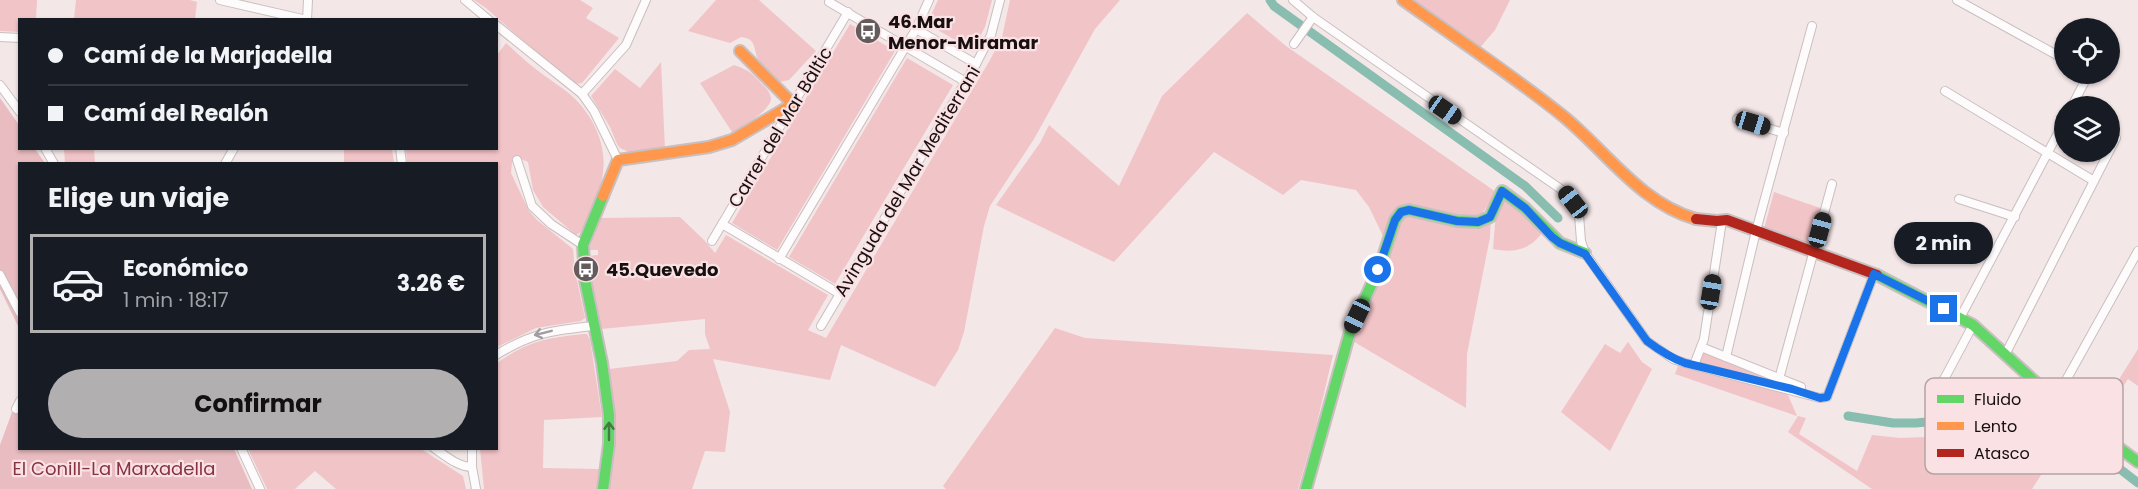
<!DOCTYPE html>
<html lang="es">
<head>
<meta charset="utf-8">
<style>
	body { margin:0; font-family:Poppins,sans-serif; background:#20242c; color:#f1f3f6; height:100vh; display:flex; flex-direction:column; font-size:22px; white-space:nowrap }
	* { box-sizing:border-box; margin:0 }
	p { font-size:20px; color:#9ea1a6 }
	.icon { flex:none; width:33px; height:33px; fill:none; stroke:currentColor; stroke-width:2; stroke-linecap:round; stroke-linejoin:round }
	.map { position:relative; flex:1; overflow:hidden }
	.side { position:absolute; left:18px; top:162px; width:480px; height:288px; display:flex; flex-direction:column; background:#171b24; border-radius:0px; box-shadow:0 2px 4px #0004 }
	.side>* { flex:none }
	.top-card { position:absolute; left:18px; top:18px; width:480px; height:132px; border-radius:0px; box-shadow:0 2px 4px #0004; display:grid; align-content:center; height:132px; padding:0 30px; background:#171b24 }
	.buttons { position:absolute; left:2054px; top:18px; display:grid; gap:12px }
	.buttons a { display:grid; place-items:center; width:66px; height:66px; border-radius:50%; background:#171b24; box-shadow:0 2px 4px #0004; font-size:30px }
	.end { position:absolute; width:27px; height:27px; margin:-14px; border:8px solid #1a73e8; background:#fff; box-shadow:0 0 0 3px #fff }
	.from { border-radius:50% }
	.bubble { position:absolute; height:42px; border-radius:21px; background:#171b24; box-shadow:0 2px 4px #0004; font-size:20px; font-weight:700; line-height:42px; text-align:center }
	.car { position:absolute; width:18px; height:36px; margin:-18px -9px; border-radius:8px; box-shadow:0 0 4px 2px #0007; background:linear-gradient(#222 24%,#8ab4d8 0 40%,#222 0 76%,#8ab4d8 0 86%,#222 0) }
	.top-card b { display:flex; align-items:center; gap:21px; height:57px; font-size:22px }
	.top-card b+b { border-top:2px solid #363941 }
	.top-card i { width:15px; height:15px; background:#f1f3f6 }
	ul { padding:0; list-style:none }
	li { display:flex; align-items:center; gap:18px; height:99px; margin:0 12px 9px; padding:0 18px; border:3px solid transparent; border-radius:0px }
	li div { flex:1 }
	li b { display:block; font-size:22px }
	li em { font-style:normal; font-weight:700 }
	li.on { border-color:#b2afb1 }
	li>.icon { width:54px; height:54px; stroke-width:1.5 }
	h2 { padding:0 30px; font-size:27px; line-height:72px }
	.button { display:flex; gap:12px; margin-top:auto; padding:12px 30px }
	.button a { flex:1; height:69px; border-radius:36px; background:#b2afb1; color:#111; font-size:24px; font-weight:700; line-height:69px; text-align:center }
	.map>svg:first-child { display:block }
</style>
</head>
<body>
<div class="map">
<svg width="2138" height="489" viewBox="0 0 2138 489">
	<rect width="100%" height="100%" fill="#f4e7e8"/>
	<g fill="#f1c4c8">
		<path d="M0,0H37L36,19L20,20L19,32L0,31Z"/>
		<path d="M76,0H190L197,2L195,19H74Z"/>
		<path d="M474,0H580L593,8L586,18L619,38L582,83L576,84L549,64L486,8Z"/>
		<path d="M716,0H759L816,51L789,80L779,82C772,77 761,67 758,59C753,48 757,39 741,37L730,43L688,31Z"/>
		<path d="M938,0H992L985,27L973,50L927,24Z"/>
		<path d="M1010,0H1120L1095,29L1034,139L990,206L984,226L964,332L958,350L935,387L841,345L830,380L713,359L730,412L725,452L705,451L692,489H609L614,453L615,413L609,369L677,361L689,350L710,349L705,334V319L601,329L592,293L587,256L598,255V250H589L601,218L680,217L704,240L715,253L726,235L828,295L808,330L826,338L990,60L1002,37Z"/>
		<path d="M1410,0H1510L1495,30L1478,50Z"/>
		<path d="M1247,13L1286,46L1496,192L1482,214L1474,219L1399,208L1391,215L1383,236L1369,207L1356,190L1301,180L1283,195L1214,152L1114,262L996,205L1040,143L1049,125L1119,186L1162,96Z"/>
		<path d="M850,24L895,51L777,250L732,223Z"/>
		<path d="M506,43C516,52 526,62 537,70C549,80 563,87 574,98C593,116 607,145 603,172C601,193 589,213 581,232L576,235L543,207L533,190L528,162L521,159L512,162L511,173L529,211L537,220L573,249L575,271L585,318L581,321L536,328L497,347L496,164L407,163L406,149L496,148L497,55Z"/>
		<path d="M907,58L953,85L835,284L789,257Z"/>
		<path d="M661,62L665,149L633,154L620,148L617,144L610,127L591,96L615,69L640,88Z"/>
		<path d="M734,65C748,70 751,72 761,83C765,87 771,92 771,99C770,111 742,127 732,132L700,83Z"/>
		<path d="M64,149H94L95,163H65Z"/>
		<path d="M344,149H392L394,163H344Z"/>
		<path d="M1774,192L1820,208L1811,245L1764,229Z"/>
		<path d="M1504,198L1529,217L1542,233C1528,251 1513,253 1493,249L1496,211Z"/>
		<path d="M1409,214L1450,222L1491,216L1490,237L1467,354L1466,408L1351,340L1396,225L1404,216Z"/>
		<path d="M1055,328L1085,338L1333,355L1316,427L1298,489H946L943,486Z"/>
		<path d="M583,334H587L590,340L602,417L544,420L543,468L599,469L596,489H484L480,449L496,448L497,363C528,341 547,338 583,334Z"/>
		<path d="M1628,342L1642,362L1652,369L1610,451L1561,412L1605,344L1620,353Z"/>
		<path d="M1705,348L1792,389L1699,362Z"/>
		<path d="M2138,349V386L2128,379L2099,423L2094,419Z"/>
		<path d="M1678,366L1769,386L1788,395L1797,416L1675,374Z"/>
		<path d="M1798,416L1806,418L1799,434L1857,471L1872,435L1900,438L2026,433L2042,436L2059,447L2032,489H1872L1788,432Z"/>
		<path d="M248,449H421L463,476L466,489H336L315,471L295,489H267Z"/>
	</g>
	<g fill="#e8bcc0">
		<path d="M0,98L19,125L20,148L35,149L45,163L20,164L19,328L0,289Z"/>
		<path d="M19,393L20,448L234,449L252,489H0V445Z"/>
	</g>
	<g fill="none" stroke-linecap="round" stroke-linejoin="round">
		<g stroke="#88bdb0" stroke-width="9">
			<path d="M1270,0L1274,6L1525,186L1558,218"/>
			<path d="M1848,416L1893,423H1916L2021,413L2038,414L2058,421L2138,483"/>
		</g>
		<g stroke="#c9bfbf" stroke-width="10">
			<g id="street">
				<path d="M220,0L307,20"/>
				<path d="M465,0L489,20"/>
				<path d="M830,0L829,2L966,82"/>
				<path d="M1293,0L1313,17L1409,84L1565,192L1579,215L1581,241L1585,253L1647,341L1673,359L1685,363L1820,398L1827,397"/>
				<path d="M1957,0L2064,59"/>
				<path d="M307,20L308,0"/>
				<path d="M496,25L582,94L594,111L618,160"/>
				<path d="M916,29L976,64"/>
				<path d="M0,37L20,38"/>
				<path d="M1294,44L1313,17"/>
				<path d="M0,85L20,112"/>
				<path d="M1945,91L2094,181"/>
				<path d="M582,94L626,45L646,0"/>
				<path d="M2072,106L2085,81L2086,74"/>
				<path d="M1737,119L1784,133"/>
				<path d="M45,148L54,164"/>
				<path d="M400,148L402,164"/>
				<path d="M517,160L532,206L551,224L583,245"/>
				<path d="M225,164L234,148"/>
				<path d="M1959,199L2015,217"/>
				<path d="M722,224L840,294"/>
				<path d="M712,241L848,12"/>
				<path d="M779,259L916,29L929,0"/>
				<path d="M0,275L20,313"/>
				<path d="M1960,318L2064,122"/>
				<path d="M821,326L976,64L991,35L1000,0"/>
				<path d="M1701,347L1801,387"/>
				<path d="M2006,353L2116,138"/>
				<path d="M496,355C532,333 553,330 594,326"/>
				<path d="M1726,357L1756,231L1812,26"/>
				<path d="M1694,365L1704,339L1722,221"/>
				<path d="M1779,379L1832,184"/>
				<path d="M1827,397L1874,274"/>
				<path d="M1933,400L1973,325"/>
				<path d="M2055,400L2138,251"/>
				<path d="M16,409L20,401"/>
				<path d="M241,448L260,489"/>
				<path d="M434,448C446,456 458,467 472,467"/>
				<path d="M472,448V467L476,489"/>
			</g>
		</g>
		<g stroke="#c9bfbf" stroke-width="14">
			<g id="fast">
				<path d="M603,196L583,245L585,280L602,363L609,415V444L603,489"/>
				<path d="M1877,275L1973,325L2055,400L2138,462"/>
				<path d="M1306,489L1350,332L1381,263L1395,220L1401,212L1409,210L1457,221L1478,222L1490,217L1502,191L1525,208L1560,243L1585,253"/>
			</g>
		</g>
		<g stroke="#c9bfbf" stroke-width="14">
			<g id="slow">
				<path d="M1403,0C1456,38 1512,75 1563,116C1607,152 1640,203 1696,219"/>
				<path d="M603,196L618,160L709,147L732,140L793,104L740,51"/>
			</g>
		</g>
		<g stroke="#c9bfbf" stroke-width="14">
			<path id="jam" d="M1696,219L1717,221L1727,220L1877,275"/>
		</g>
		<use href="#street" stroke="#fdfbfc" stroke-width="8"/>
		<use href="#fast" stroke="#63d668" stroke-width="10"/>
		<use href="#slow" stroke="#ff974d" stroke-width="10"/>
		<use href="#jam" stroke="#b3261e" stroke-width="10"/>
	</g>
	<defs><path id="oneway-shaft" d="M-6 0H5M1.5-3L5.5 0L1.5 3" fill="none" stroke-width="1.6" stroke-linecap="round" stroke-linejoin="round" transform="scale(1.5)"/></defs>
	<use stroke="#a19d9e" href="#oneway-shaft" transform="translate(543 333) rotate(166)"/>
	<use stroke="#417c40" href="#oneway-shaft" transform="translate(609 431) rotate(-90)"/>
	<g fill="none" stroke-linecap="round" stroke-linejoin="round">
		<path stroke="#1a73e8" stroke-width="8" d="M1378,270L1395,220L1401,212L1409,210L1457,221L1478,222L1490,217L1502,191L1525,208L1552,237L1560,243L1585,254L1647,341C1659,350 1671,358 1685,363L1792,389L1820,398L1827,397L1874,274L1944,309"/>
	</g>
	<defs>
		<g id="bus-disc" transform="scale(1.35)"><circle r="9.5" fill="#645b5c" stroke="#fae1e3"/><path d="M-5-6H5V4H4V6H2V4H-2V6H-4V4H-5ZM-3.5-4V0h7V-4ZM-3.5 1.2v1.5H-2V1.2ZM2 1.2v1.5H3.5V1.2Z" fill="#fff"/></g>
	</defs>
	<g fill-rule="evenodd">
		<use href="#bus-disc" x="868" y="31"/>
		<use href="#bus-disc" x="586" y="269"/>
	</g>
	<g text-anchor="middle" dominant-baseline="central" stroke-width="4.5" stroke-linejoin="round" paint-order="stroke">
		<g font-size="18" font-weight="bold" fill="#170f10" stroke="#fae1e3" text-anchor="start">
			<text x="888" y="21">46.Mar<tspan x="888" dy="21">Menor-Miramar</tspan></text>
			<text x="606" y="269">45.Quevedo</text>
		</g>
		<g font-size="18" fill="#170f10" stroke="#fae1e3">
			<text transform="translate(780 127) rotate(-59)">Carrer del Mar Bàltic</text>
			<text transform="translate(907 181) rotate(-59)">Avinguda del Mar Mediterrani</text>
		</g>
		<g font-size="18" fill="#873341" stroke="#fae1e3">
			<text x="114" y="468">El Conill-La Marxadella</text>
		</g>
	</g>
	<rect x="1925" y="378" width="198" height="96" rx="9" fill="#fae1e3" stroke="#b6a2a4" stroke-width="1.5"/>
	<rect x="1937" y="395" width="27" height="8" fill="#63d668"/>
	<rect x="1937" y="422" width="27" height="8" fill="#ff974d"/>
	<rect x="1937" y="449" width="27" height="8" fill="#b3261e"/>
	<g font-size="16" fill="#170f10">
		<text x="1974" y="405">Fluido</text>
		<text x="1974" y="432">Lento</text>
		<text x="1974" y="459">Atasco</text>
	</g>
</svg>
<div class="buttons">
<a><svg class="icon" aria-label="locate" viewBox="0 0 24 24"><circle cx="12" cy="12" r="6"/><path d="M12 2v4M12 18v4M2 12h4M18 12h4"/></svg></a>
<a><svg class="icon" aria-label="layers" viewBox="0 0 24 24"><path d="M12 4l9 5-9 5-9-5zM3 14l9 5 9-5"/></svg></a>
</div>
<i class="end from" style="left:1378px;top:270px"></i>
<i class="end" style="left:1944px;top:309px"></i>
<div class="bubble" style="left:1894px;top:222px;width:99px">2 min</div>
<i class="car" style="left:1445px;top:110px;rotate:125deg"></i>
<i class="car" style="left:1753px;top:123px;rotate:107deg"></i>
<i class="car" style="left:1573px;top:202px;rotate:322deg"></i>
<i class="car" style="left:1820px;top:230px;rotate:15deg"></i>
<i class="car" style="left:1711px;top:292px;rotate:9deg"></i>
<i class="car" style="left:1357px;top:316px;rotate:205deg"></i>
<div class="top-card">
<b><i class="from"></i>Camí de la Marjadella</b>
<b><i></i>Camí del Realón</b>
</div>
<section class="side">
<h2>Elige un viaje</h2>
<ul>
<li class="on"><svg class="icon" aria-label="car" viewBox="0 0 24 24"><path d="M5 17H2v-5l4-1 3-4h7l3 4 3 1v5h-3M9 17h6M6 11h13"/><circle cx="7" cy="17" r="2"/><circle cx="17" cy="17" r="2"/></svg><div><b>Económico</b><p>1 min · 18:17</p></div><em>3.26 €</em></li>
</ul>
<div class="button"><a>Confirmar</a></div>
</section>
</div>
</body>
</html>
